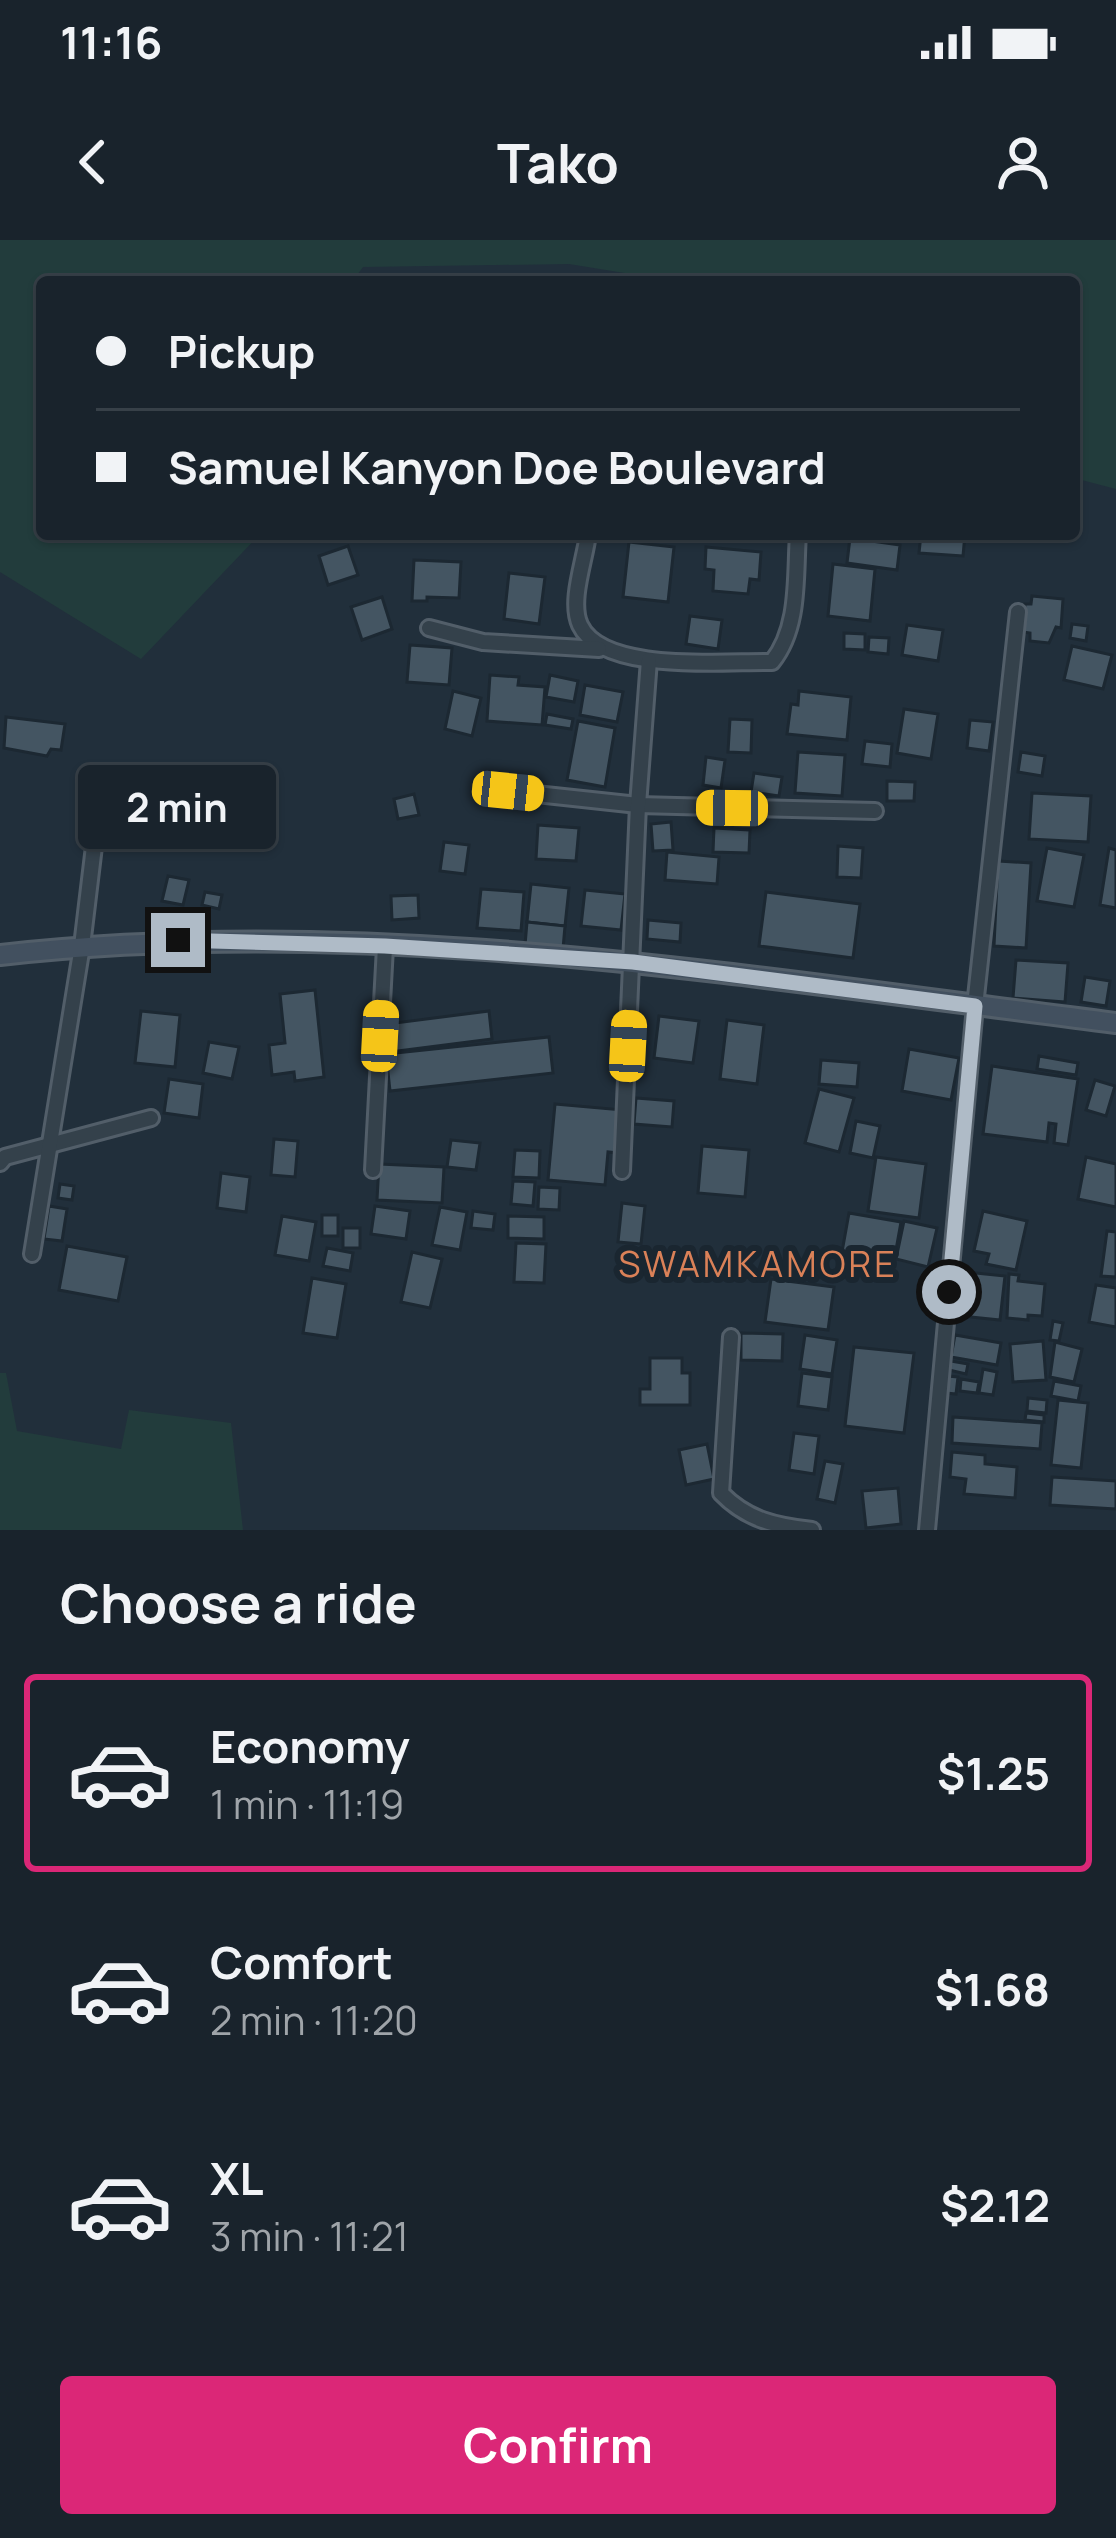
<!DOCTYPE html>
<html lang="en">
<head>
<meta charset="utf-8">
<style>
	body { margin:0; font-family:Manrope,sans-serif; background:#262f38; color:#f1f3f6; height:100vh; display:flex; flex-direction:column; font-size:45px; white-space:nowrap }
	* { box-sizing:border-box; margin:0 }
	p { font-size:39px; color:#9fa4a9 }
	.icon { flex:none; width:66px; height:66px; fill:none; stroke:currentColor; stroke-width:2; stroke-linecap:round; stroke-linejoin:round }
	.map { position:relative; height:1290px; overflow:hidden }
	.sheet { display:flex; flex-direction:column; background:#19232c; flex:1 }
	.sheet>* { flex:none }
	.banner { position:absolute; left:36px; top:36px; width:1044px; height:264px; border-radius:12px; box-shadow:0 3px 9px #0004,0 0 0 3px #374048; display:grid; align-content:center; height:264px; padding:0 60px; background:#19232c }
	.end { position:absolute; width:54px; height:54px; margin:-27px; border:15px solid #afbbc7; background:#111; box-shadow:0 0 0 6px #111 }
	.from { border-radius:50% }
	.bubble { position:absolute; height:84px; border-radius:12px; background:#19232c; box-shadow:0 3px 9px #0004,0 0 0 3px #374048; font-size:39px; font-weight:700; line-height:84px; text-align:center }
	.car { position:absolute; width:36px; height:72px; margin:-36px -18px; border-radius:15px; box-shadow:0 0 9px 3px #0007; background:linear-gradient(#f5c518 24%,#345 0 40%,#f5c518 0 76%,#345 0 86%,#f5c518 0) }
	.banner b { display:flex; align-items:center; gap:42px; height:114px; font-size:45px }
	.banner b+b { border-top:3px solid #374048 }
	.banner i { width:30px; height:30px; background:#f1f3f6 }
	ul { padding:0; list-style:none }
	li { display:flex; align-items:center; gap:36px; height:198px; margin:0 24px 18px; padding:0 36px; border:6px solid transparent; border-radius:12px }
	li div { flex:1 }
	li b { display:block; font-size:45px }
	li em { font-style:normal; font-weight:700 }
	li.current { border-color:#db2777 }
	li>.icon { width:108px; height:108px; stroke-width:1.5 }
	h2 { padding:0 60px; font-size:54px; line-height:144px }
	.action { display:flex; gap:24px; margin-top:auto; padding:24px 60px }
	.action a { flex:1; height:138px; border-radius:12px; background:#db2777; color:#fff; font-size:48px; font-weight:700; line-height:138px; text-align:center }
	.status { display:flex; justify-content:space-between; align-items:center; height:84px; padding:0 60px; background:#19232c; direction:ltr }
	.status svg { height:33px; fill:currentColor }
	header { display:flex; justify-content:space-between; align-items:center; height:156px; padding:0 60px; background:#19232c; font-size:54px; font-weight:700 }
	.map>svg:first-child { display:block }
</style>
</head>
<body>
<div class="status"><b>11:16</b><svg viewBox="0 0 49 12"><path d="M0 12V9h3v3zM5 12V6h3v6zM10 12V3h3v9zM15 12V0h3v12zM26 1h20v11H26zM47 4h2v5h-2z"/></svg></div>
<header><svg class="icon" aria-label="back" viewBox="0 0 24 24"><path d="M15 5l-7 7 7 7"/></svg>Tako<svg class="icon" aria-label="person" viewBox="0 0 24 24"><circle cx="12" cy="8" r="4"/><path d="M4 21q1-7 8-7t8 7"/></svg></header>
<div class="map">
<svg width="1116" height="1290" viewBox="0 0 1116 1290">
	<rect width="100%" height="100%" fill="#212f3b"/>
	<g fill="#223c3c">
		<path d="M0,0H1116V249L1074,238V42H680L569,24L363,27L352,42H42V294H260L141,419L0,332Z"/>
		<path d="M0,1133H6L17,1191L121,1209L129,1170L231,1183L243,1290H0Z"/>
	</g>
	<g fill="#445562" stroke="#1c2832" stroke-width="3">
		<path d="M921,294H965L963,316L919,313Z"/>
		<path d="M850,298L900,305L897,330L847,323Z"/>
		<path d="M629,302L674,307L668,362L623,357Z"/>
		<path d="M348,306L358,335L328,345L319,316Z"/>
		<path d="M706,307L761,312L759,340L750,339L748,354L713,351L714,330L705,329Z"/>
		<path d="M414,320L461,322L459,358L427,357V361H412Z"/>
		<path d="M833,324L875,329L870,381L828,376Z"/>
		<path d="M509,333L545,337L539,384L504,379Z"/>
		<path d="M1032,356L1063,359L1061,388L1056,387L1049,403L1030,401V393L1023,392L1025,364H1031Z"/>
		<path d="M382,357L392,389L362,400L351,367Z"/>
		<path d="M690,376L722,380L718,409L686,404Z"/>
		<path d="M1072,384L1088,386L1086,401L1070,398Z"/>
		<path d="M907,385L943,390L938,421L902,415Z"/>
		<path d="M844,393L865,394V410L844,409Z"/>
		<path d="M869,397L889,398L888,414L868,412Z"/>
		<path d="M410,405L452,408L449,445L407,442Z"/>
		<path d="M1072,406L1112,415L1103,449L1064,440Z"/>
		<path d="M490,435L519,437L518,445L545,447L542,485L487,481Z"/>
		<path d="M550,435L578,441L574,462L546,457Z"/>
		<path d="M585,445L623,452L617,482L580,475Z"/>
		<path d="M453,451L481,458L472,496L445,489Z"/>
		<path d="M799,451L851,457L847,500L787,494L791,464L798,465Z"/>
		<path d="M904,469L938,474L931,519L897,513Z"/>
		<path d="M547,474L573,479L571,489L545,485Z"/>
		<path d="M6,477L65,484L61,510L51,509L47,516L4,508Z"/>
		<path d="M730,479L752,480L751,513L728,512Z"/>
		<path d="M970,480L993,482L989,511L967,508Z"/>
		<path d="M578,481L615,488L605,547L567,540Z"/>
		<path d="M865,501L892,504L890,527L862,524Z"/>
		<path d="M798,512L845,515L842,556L795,553Z"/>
		<path d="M1021,512L1045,516L1042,536L1018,532Z"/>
		<path d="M706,517L725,520L721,548L703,545Z"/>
		<path d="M754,533L782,537L779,556L751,552Z"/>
		<path d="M887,541L915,542L914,561H887Z"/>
		<path d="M1032,553L1091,556L1088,602L1029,599Z"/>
		<path d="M414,554L419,575L398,579L394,559Z"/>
		<path d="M671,582L673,610L653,611L651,584Z"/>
		<path d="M538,585L579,588L576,621L536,619Z"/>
		<path d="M714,588L750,590L749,613L713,612Z"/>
		<path d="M444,602L469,605L465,634L440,631Z"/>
		<path d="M838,606L863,608L861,638L837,637Z"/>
		<path d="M1047,608L1084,615L1074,667L1037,661Z"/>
		<path d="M1109,608L1116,610V668L1100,665Z"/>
		<path d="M667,612L719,617L717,644L665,640Z"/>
		<path d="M998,621L1031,623L1026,708L994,706Z"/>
		<path d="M168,636L189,640L183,665L162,661Z"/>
		<path d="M531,644L569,648L565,686L527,682Z"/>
		<path d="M481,649L524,652L521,691L477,688Z"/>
		<path d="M585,650L625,654L621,690L581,686Z"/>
		<path d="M205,652L222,655L219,669L202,665Z"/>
		<path d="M766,652L860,664L853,718L759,706Z"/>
		<path d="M418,655L419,678L392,680L391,656Z"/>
		<path d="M648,680L681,683L680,702L647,699Z"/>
		<path d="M527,682L565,686L563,709L525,705Z"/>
		<path d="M1016,720L1068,723L1065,762L1013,758Z"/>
		<path d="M1085,737L1110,741L1106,766L1081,762Z"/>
		<path d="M315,750L324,837L295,841L294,832L272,835L269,805L285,803L280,754Z"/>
		<path d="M141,771L180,775L175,827L135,823Z"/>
		<path d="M489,771L492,799L390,812L387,784Z"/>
		<path d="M659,776L699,781L693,823L654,818Z"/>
		<path d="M727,780L764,785L757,844L720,839Z"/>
		<path d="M549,797L553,833L390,851L386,814Z"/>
		<path d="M209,802L239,807L232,839L203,833Z"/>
		<path d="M909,809L959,818L951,860L902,851Z"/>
		<path d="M1039,816L1078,823L1076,835L1037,829Z"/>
		<path d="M821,820L859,823L857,847L819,844Z"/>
		<path d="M992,826L1078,839L1068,905L1054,903L1056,884L1049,883L1047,902L983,894Z"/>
		<path d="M169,839L203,844L199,878L164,873Z"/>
		<path d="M1095,840L1115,846L1106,876L1086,870Z"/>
		<path d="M819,849L854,858L839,912L805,903Z"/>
		<path d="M636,858L674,861L672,887L634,884Z"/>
		<path d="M555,864L623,870L619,913L608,912L605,945L548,940Z"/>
		<path d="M856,881L880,886L873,918L850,913Z"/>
		<path d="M274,899L298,901L295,937L271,935Z"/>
		<path d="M451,900L480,903L476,930L447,927Z"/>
		<path d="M702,906L749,910L745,957L698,953Z"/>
		<path d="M515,910L540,911L539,938L513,937Z"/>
		<path d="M876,917L926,924L919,978L868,971Z"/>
		<path d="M1086,917L1116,924V967L1078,959Z"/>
		<path d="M379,924L444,927L442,963L377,960Z"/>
		<path d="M221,933L250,937L246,972L217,968Z"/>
		<path d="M513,941L535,942L533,966L511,964Z"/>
		<path d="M60,944L74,946L72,960L58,958Z"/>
		<path d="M539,947L560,948L559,970L538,969Z"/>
		<path d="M622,963L645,966L641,1004L618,1002Z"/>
		<path d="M49,966L67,969L62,1001L44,999Z"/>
		<path d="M375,966L410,971L406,999L371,994Z"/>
		<path d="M440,967L467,972L460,1010L432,1005Z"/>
		<path d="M473,971L495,974L493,990L471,988Z"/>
		<path d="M983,971L1027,981L1016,1030L986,1024L989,1014L974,1011Z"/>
		<path d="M849,973L901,982L894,1021L842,1012Z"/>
		<rect x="322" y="975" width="16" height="21"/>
		<path d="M282,976L316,982L309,1021L275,1015Z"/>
		<path d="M508,976L544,977V999L508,998Z"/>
		<path d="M904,981L937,988L928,1027L896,1019Z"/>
		<rect x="343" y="988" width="17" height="20"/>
		<path d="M1107,991L1116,992V1037L1101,1036Z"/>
		<path d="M516,1003L546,1004L544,1043L514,1042Z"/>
		<path d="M67,1006L127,1017L118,1061L59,1050Z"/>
		<path d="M327,1008L353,1013L350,1031L323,1026Z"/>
		<path d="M412,1012L442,1019L430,1068L401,1062Z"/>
		<path d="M966,1032L1005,1036L1000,1080L961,1076L964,1054H970L971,1046L965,1045Z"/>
		<path d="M1009,1034L1019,1035L1018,1041L1045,1044L1042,1076L1028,1075V1080L1007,1078Z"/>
		<path d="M312,1038L346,1044L337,1098L303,1093Z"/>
		<path d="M771,1039L834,1047L828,1090L765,1082Z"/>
		<path d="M1096,1045L1116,1048V1087L1089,1082Z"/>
		<path d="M1053,1081L1063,1083L1059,1101L1050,1100Z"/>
		<path d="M741,1093L783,1094L782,1121L741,1120Z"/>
		<path d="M805,1095L837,1100L832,1134L800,1129Z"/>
		<path d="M955,1095L1001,1103L997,1125L951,1117Z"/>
		<path d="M1043,1101L1046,1140L1013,1142L1010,1104Z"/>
		<path d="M1055,1102L1082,1109L1074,1142L1050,1137Z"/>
		<path d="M854,1107L914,1113L904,1193L845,1186Z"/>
		<path d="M650,1118H682V1133H690V1165H640V1149H650Z"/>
		<path d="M951,1121L968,1124L966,1134L949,1130Z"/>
		<path d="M983,1129L997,1132L993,1155L979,1153Z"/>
		<path d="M802,1133L832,1137L828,1170L798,1166Z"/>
		<path d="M948,1136L958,1137L956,1154L946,1153Z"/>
		<path d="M961,1139L979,1142L977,1153L960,1151Z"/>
		<path d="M1054,1141L1081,1146L1078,1161L1051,1156Z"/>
		<path d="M1028,1158L1047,1160L1046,1173L1027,1171Z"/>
		<path d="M1058,1160L1088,1163L1081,1228L1051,1225Z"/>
		<path d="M1026,1173L1044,1175V1182L1025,1180Z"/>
		<path d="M953,1177L1042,1183L1040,1209L952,1203Z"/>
		<path d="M794,1193L819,1196L814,1234L789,1230Z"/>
		<path d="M707,1204L714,1239L686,1245L679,1210Z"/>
		<path d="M952,1212L985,1215V1224L1017,1227L1015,1258L964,1254L966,1239L950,1237Z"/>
		<path d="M825,1221L843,1224L835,1263L817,1259Z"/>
		<path d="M1052,1237L1116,1241V1269L1050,1265Z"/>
		<path d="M898,1248L901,1284L866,1288L862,1251Z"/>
	</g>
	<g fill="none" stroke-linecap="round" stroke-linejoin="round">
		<g stroke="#525e69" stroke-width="20">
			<g id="street">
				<path d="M588,294C585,320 569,361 580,385C603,434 725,421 772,422C800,387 795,337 798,294"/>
				<path d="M429,388L483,402L599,409"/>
				<path d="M508,551L638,565L875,571"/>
				<path d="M0,923L5,917L151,878"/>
				<path d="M373,930L385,707"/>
				<path d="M622,931L638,565L649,420"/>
				<path d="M32,1014L82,706L95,598"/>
				<path d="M731,1097L721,1253C747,1280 776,1286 812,1290"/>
				<path d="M927,1290L975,766L1018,372"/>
			</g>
		</g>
		<g stroke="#525e69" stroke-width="24">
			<path id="secondary" d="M0,715C372,673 748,737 1116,783"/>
		</g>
		<use href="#street" stroke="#34414b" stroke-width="14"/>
		<use href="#secondary" stroke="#42505f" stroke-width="18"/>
	</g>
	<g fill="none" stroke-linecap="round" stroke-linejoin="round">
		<path stroke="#afbbc7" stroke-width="15" d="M178,700L385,706L633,722L975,766L949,1052"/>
	</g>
	<g text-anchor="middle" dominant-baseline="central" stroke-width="12" stroke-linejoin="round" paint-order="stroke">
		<g font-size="36" letter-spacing="3" fill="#da8158" stroke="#1a2630">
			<text x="758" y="1023">SWAMKAMORE</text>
		</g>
	</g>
</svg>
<i class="end from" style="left:949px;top:1052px"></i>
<i class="end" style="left:178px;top:700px"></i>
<div class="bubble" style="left:78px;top:525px;width:198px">2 min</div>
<i class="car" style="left:508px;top:551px;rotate:96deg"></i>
<i class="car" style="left:732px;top:568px;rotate:271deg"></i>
<i class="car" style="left:380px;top:796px;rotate:3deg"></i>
<i class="car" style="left:628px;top:806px;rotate:3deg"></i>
<div class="banner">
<b><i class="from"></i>Pickup</b>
<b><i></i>Samuel Kanyon Doe Boulevard</b>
</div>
</div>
<section class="sheet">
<h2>Choose a ride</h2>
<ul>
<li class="current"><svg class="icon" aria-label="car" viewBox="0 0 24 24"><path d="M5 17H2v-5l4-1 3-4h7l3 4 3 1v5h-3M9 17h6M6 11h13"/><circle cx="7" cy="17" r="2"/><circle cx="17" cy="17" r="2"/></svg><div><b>Economy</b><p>1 min · 11:19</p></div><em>$1.25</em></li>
<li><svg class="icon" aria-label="car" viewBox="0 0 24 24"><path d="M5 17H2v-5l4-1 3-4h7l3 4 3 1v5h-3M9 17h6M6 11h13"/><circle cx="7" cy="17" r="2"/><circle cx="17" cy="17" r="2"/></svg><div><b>Comfort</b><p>2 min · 11:20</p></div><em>$1.68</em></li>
<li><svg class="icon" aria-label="car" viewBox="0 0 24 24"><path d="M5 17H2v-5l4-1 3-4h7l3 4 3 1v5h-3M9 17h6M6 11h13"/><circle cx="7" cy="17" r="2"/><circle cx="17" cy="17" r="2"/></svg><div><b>XL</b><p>3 min · 11:21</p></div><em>$2.12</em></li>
</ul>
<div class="action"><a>Confirm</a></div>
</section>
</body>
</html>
